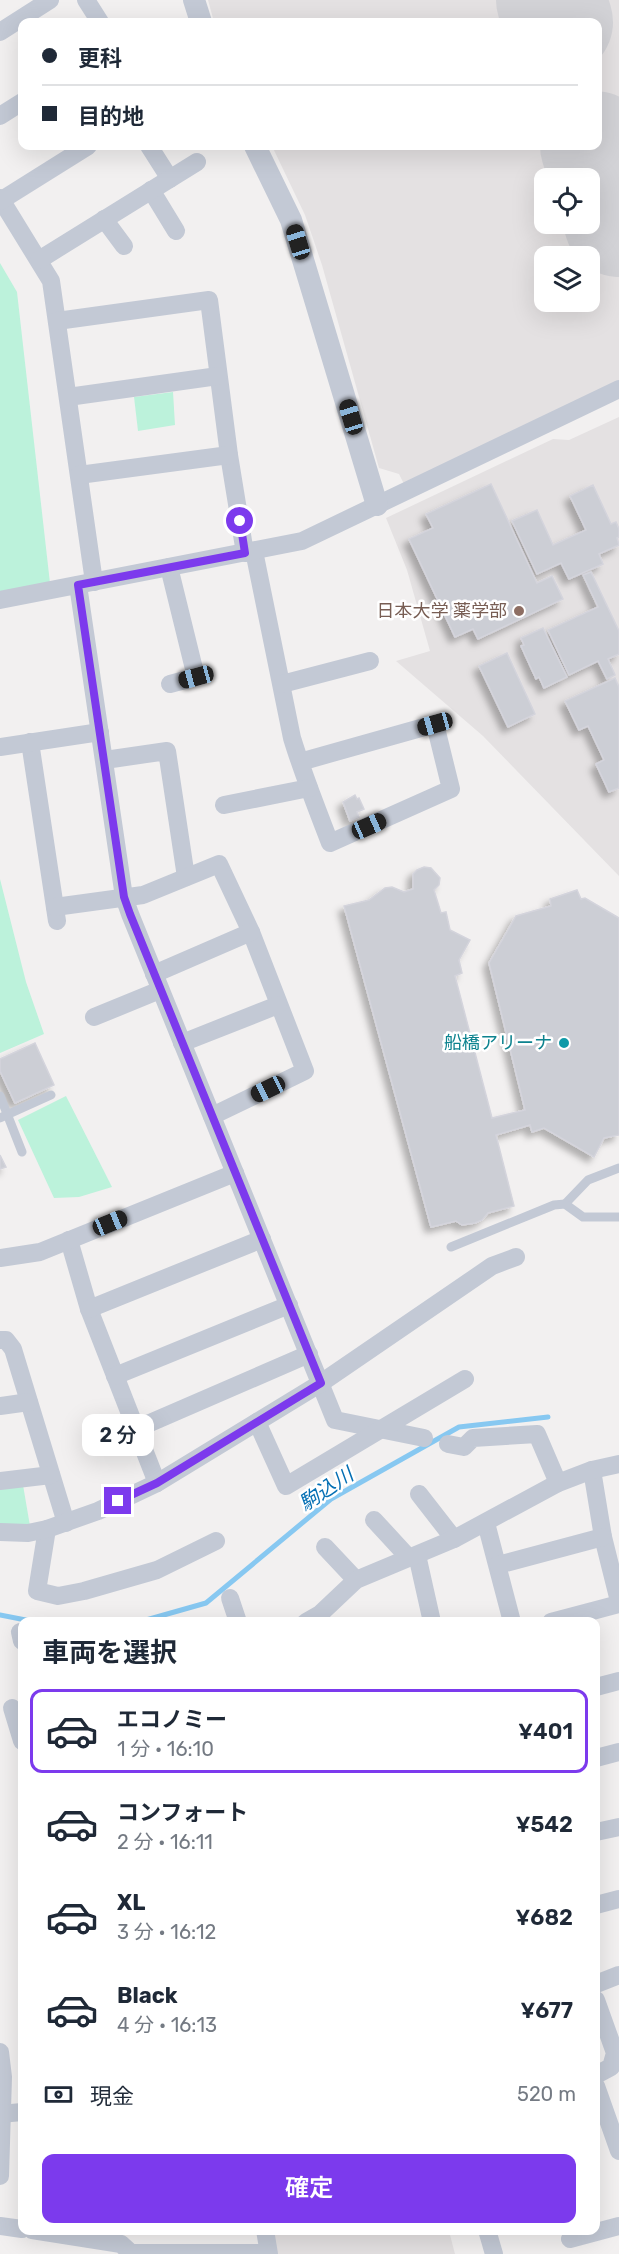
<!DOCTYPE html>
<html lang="ja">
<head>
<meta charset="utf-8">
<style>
	body { margin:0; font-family:Rubik,"Noto Sans JP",sans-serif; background:#f2f2f3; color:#1f2937; height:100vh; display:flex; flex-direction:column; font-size:22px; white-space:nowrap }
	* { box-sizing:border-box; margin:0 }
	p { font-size:20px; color:#747a83 }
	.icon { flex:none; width:33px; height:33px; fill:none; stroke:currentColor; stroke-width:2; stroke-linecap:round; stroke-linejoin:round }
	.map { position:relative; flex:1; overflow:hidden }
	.sheet { position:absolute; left:18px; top:1617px; width:582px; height:618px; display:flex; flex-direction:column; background:#fff; border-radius:12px; box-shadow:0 6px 24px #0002 }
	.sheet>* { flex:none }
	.top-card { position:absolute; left:18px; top:18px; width:584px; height:132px; border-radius:12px; box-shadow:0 6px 24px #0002; display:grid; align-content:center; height:132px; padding:0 24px; background:#fff }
	.fabs { position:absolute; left:534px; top:168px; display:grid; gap:12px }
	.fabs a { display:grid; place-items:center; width:66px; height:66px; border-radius:12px; background:#fff; box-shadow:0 6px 24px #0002; font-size:30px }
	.end { position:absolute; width:27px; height:27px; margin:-14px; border:8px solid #7c3aed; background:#fff; box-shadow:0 0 0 3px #fff }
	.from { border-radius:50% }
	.bubble { position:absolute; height:42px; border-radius:12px; background:#fff; box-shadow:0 6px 24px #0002; font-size:20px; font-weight:600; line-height:42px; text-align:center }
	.car { position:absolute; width:18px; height:36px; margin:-18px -9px; border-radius:8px; box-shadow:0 0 4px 2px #0007; background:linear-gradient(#222 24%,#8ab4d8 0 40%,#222 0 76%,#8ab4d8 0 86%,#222 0) }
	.top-card b { display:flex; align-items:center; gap:21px; height:57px; font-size:22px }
	.top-card b+b { border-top:2px solid #e0e1e3 }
	.top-card i { width:15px; height:15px; background:#1f2937 }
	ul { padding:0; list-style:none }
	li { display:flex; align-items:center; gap:18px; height:84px; margin:0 12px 9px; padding:0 12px; border:3px solid transparent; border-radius:12px }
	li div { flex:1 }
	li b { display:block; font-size:22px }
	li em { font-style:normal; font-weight:600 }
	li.selected { border-color:#7c3aed }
	li>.icon { width:54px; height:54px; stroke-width:1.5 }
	h2 { padding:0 24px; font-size:27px; line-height:72px }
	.pay { display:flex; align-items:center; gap:15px; height:66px; padding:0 24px; font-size:22px }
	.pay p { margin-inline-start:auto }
	.action { display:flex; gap:12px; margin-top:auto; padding:12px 24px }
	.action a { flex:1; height:69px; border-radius:12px; background:#7c3aed; color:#fff; font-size:24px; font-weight:600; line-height:69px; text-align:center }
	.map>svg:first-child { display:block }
</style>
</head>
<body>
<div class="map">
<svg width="619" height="2254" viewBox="0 0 619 2254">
	<defs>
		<filter id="shadow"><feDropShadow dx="-5.5" dy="5.5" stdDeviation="3" flood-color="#0004"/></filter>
	</defs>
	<rect width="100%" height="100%" fill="#f2f0f0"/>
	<g fill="#e4e1e2" fill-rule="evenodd">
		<path d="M208,0H619V381L404,484L399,474L379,468L322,265L305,215L272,146H597V22H214ZM544,178H590V224H544ZM544,256H590V302H544Z"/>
		<path d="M619,417V876L483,736L396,661L430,651L407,570L386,518L553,439L569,440Z"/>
		<path d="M273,2231H449L455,2254H277Z"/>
	</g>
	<g fill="#bcf2db">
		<path d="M0,263L17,292L50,583L0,592Z"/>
		<path d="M173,392L175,425L138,431L134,397Z"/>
		<path d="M0,879L26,982L44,1034L0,1053Z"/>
		<path d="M66,1096L112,1187L79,1197L54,1198L18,1120Z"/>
		<path d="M23,1485L30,1526L0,1527V1488Z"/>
	</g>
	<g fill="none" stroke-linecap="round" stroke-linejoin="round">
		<g stroke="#87c8f1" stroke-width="5">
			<path d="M0,1615L36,1622"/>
			<path d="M139,1622L206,1603L331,1499L459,1427L548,1417"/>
		</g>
		<g stroke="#d2d2d6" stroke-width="110">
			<path d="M551,0L558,22"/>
			<path d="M595,146L619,222"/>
		</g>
	</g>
	<g fill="#ccced5" stroke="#d4d4dc" stroke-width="1.5" filter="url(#shadow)">
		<path d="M491,484L537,583L552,576L563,599L478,639L473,629L455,637L409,539L433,528L426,514Z"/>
		<path d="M593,485L611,524L616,522L619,529V537L617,538L619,545L599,554L603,564L569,579L561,563L537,574L512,521L537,510L553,545L586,530L570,496Z"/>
		<path d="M591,572L619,631V654L608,659L615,675L607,679L598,661L569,675L548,630L598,607L583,575Z"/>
		<path d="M543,628L567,677L544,688L539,677L536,679L521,646L524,645L521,638Z"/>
		<path d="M507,653L535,714L508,727L479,666Z"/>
		<path d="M615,678L619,687V788L609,792L596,764L604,760L588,726L579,730L565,701Z"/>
		<path d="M355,795L357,799L359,798L364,809L357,812L359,817L350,821L343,802Z"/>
		<path d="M424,867L431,868L440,878L439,885L434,890L441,913L446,912L450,930L470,940L459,960L462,973L455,976L492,1118L525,1110L489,963L516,916L551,906L550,899L577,890L581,899L585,898L619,918V1135L604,1138L594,1157L544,1128L532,1132L530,1125L496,1135L514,1206L488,1213L482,1220L475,1223L462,1225L456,1221L431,1227L344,906L369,900L385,888L392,887L404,892L413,889V874L417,870Z"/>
		<path d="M35,1043L54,1085L15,1103L0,1071V1059Z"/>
		<path d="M0,1155L6,1167L0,1169Z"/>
	</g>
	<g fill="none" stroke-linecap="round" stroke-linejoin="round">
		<g stroke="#c3c9d5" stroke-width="9">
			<path d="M0,1096L22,1152"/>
			<path d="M0,1118L51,1095"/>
			<path d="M565,1204L588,1180L619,1168"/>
			<path d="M451,1247L554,1205L565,1204L583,1217H619"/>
		</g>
		<g stroke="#c3c9d5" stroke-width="18">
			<path d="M86,0L100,22"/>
			<path d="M0,32L50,0"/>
			<path d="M0,116L22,102"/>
			<path d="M149,146L170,179"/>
			<path d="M151,190L176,231"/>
			<path d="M0,198L51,281L94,582"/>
			<path d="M0,201L88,146"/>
			<path d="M104,219L124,246"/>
			<path d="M39,260L197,162"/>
			<path d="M57,321L209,300L229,455L245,553"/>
			<path d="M68,397L218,376"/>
			<path d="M79,475L229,455"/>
			<path d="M254,551L292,738C303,774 317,809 330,843L451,789L435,724L300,762"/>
			<path d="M169,567L196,677L170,684"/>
			<path d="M78,585L124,897L130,914L335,1420L424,1438"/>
			<path d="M0,600L302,541L619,389"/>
			<path d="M282,684L370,661"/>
			<path d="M30,742L57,921"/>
			<path d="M0,747L100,732"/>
			<path d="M105,760L167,751L186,877"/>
			<path d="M224,805L309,788"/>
			<path d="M55,907L143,895L219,864L251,932L305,1071L212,1116"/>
			<path d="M154,974L251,932"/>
			<path d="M94,1017L160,990"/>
			<path d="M182,1043L278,1005"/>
			<path d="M69,1240L89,1309L157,1483"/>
			<path d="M0,1258L40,1252L235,1173"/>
			<path d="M89,1309L262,1239"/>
			<path d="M0,1340H6L13,1349L66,1523"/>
			<path d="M115,1376L289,1305"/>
			<path d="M0,1406L29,1402"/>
			<path d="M257,1422L286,1486L465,1379"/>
			<path d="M136,1429L309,1354"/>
			<path d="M448,1444L464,1447L473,1438L537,1434L558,1483"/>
			<path d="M592,1470L603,1537L619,1601"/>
			<path d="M0,1481L51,1475"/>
			<path d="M419,1494L454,1539"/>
			<path d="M374,1520L409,1558"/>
			<path d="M486,1523L512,1622"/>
			<path d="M47,1529L37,1591L58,1596L84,1591L157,1570L216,1541"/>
			<path d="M0,1532L28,1533L47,1529L98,1511L157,1483L321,1383L492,1266L516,1257"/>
			<path d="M325,1547L356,1580"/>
			<path d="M417,1555L432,1622"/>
			<path d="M498,1565L603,1537"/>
			<path d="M230,1598L238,1622"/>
			<path d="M306,1622L320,1614L356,1580L454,1539L558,1483L592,1470L619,1464"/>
			<path d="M551,1622L619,1604"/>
			<path d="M20,1632L22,1641"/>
			<path d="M596,1687L619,1681"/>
			<path d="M12,1708L22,1741"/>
			<path d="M596,1758L619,1752"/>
			<path d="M596,1832L619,1827"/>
			<path d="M596,1905L619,1899"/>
			<path d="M596,1984L619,1975"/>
			<path d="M596,2000L615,2053L611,2067L596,2075"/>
			<path d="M0,2052L3,2077L0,2176"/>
			<path d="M596,2086L619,2151"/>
			<path d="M0,2114L22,2112"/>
			<path d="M0,2226L22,2229"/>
			<path d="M32,2230L121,2244L132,2254"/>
			<path d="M265,2230L269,2254"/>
			<path d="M487,2230L494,2254"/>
			<path d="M570,2239L619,2226"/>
			<path d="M131,2253H268"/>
		</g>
		<g stroke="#c3c9d5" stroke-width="22">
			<path d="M194,0L201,22"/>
			<path d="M255,146L291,220L377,505"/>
		</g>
	</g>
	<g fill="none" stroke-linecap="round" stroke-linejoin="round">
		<path stroke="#7c3aed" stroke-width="8" d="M118,1501L157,1483L321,1383L130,914L124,897L78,585L245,553L240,521"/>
	</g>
	<circle fill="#8d6e63" stroke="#fff" stroke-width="2" cx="519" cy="611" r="6"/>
	<circle fill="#0f9aa8" stroke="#fff" stroke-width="2" cx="564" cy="1043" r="6"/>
	<g text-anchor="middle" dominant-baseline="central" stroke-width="5" stroke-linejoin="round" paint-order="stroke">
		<g font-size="18" fill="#785e54" stroke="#fff" text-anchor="end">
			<text x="507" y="611">日本大学 薬学部</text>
		</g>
		<g font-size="18" fill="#0d838f" stroke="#fff" text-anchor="end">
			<text x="552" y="1043">船橋アリーナ</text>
		</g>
		<g font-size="20" font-style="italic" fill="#046fb4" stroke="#fff">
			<text transform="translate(326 1489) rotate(-34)">駒込川</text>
		</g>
	</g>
</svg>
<div class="fabs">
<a><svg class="icon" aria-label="locate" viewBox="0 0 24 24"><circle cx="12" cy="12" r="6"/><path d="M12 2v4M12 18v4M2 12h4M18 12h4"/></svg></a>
<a><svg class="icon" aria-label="layers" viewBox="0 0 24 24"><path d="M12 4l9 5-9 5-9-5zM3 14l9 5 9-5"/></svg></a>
</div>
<i class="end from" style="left:240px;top:521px"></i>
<i class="end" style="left:118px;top:1501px"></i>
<div class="bubble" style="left:82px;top:1414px;width:72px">2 分</div>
<i class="car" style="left:298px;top:242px;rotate:343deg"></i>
<i class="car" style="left:351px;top:417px;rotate:343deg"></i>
<i class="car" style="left:196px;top:677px;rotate:255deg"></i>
<i class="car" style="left:435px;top:724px;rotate:254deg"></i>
<i class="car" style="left:369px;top:826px;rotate:66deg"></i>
<i class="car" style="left:268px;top:1089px;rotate:244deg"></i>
<i class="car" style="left:110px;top:1223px;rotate:68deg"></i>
<div class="top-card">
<b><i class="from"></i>更科</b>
<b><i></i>目的地</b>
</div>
<section class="sheet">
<h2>車両を選択</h2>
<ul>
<li class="selected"><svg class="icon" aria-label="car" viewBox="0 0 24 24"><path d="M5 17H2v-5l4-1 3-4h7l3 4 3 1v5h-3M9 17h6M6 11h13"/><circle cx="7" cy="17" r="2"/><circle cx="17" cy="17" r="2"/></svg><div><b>エコノミー</b><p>1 分 · 16:10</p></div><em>¥401</em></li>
<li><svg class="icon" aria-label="car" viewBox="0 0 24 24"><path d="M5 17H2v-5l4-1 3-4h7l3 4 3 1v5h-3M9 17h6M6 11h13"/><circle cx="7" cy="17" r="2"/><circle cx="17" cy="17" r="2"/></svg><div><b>コンフォート</b><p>2 分 · 16:11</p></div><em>¥542</em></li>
<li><svg class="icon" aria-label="car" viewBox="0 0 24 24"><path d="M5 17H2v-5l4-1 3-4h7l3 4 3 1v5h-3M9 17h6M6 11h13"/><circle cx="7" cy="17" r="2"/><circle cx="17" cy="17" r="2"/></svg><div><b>XL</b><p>3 分 · 16:12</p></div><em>¥682</em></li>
<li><svg class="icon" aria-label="car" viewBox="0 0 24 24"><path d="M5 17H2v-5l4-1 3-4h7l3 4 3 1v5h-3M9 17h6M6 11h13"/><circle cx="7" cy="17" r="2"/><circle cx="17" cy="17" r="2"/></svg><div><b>Black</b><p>4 分 · 16:13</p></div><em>¥677</em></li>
</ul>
<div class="pay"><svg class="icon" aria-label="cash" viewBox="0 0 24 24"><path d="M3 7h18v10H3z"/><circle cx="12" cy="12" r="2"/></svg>現金<p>520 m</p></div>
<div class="action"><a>確定</a></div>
</section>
</div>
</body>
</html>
